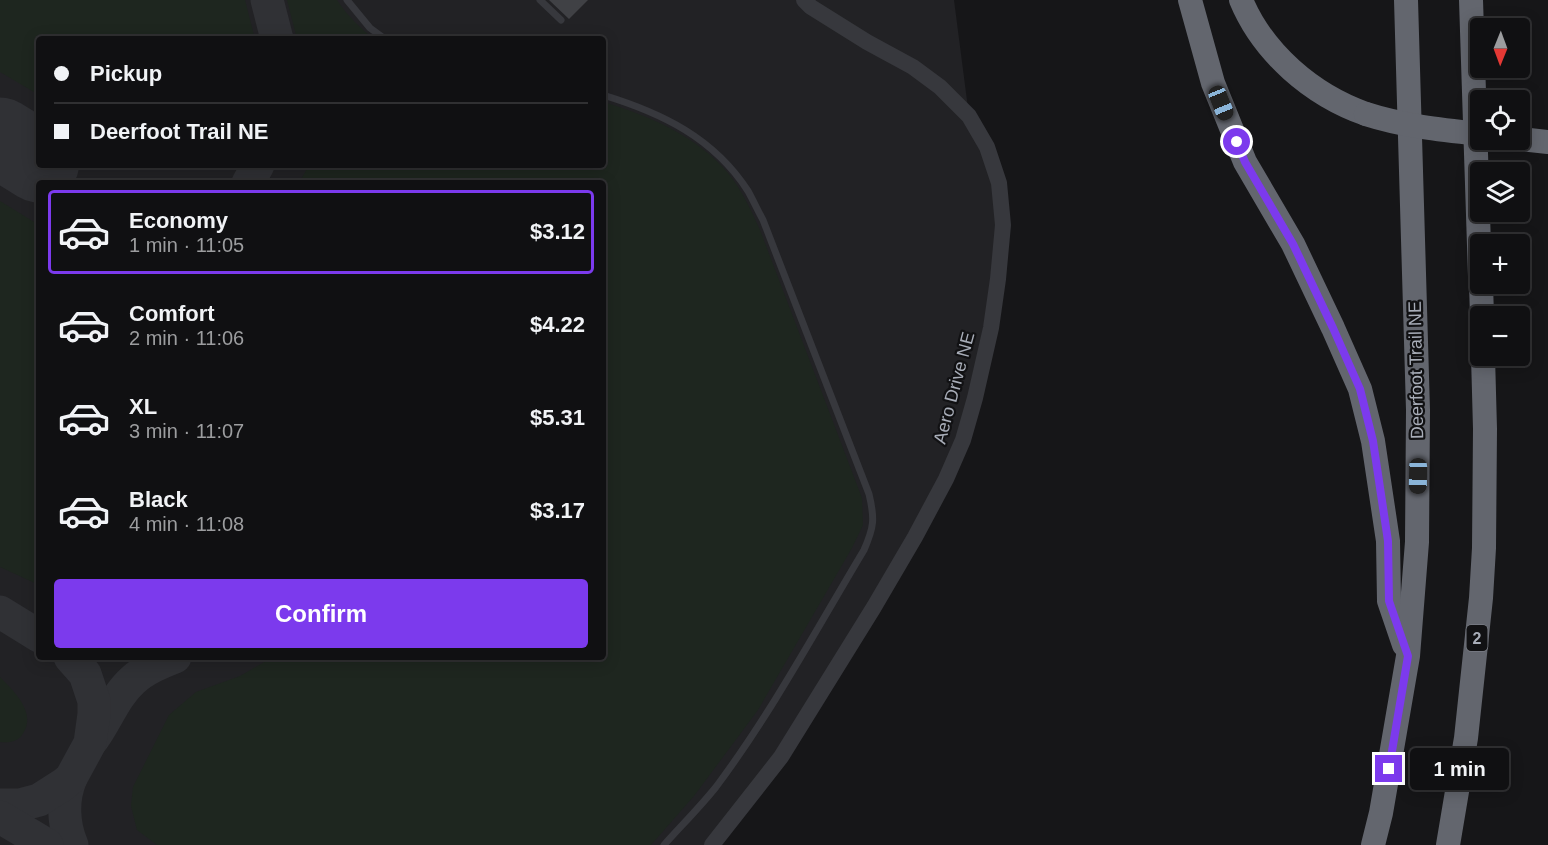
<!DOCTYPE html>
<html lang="en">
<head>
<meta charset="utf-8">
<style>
	body { margin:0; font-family:Arial,sans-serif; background:#1e1e20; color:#f1f3f6; height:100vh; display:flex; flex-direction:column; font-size:22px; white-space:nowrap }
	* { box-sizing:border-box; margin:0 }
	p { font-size:20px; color:#9c9d9f }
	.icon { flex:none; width:33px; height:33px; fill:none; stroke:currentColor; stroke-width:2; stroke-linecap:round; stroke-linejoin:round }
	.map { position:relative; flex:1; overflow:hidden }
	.details { position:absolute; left:36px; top:180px; width:570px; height:480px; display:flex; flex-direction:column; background:#101012; border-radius:6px; box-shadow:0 3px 15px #0003,0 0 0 2px #303032 }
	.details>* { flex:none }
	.banner { position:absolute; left:36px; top:36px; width:570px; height:132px; border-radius:6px; box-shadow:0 3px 15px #0003,0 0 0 2px #303032; display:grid; align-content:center; height:132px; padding:0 18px; background:#101012 }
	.needle { width:39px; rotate:181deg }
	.tools { position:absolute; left:1470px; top:18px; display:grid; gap:12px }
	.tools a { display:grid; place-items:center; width:60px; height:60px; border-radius:6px; background:#101012; box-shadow:0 3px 15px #0003,0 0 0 2px #303032; font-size:30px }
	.end { position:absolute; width:27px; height:27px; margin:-14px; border:8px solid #7c3aed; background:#fff; box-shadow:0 0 0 3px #fff }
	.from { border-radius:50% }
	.bubble { position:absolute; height:42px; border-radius:6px; background:#101012; box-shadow:0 3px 15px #0003,0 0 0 2px #303032; font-size:20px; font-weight:700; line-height:42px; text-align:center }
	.car { position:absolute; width:18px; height:36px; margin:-18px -9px; border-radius:8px; box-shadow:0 0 4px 2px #0007; background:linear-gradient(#222 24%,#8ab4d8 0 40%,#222 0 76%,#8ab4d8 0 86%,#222 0) }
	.banner b { display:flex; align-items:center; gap:21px; height:57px; font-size:22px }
	.banner b+b { border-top:2px solid #303032 }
	.banner i { width:15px; height:15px; background:#f1f3f6 }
	ul { padding:10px 0 0; list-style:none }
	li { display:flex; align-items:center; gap:18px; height:84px; margin:0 12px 9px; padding:0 6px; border:3px solid transparent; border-radius:6px }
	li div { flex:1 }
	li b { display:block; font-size:22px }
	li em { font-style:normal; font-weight:700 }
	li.selected { border-color:#7c3aed }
	li>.icon { width:54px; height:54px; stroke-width:1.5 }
	.action { display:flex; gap:12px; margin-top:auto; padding:12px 18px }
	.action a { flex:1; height:69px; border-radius:6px; background:#7c3aed; color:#fff; font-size:24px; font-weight:700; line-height:69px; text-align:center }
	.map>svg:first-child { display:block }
</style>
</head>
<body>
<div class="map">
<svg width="1548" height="845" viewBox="0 0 1548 845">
	<rect width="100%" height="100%" fill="#161618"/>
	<path fill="#222225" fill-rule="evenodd" d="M0,0H954L969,116L987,147L1003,225L963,440L843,657L710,845H0ZM39,39H603V165H39ZM39,183H603V657H39Z"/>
	<g fill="#1e261f">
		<path d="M0,0H245L255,39H39V95L0,72Z"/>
		<path d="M287,0H337C347,15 360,28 374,39H297Z"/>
		<path d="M603,102C648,115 697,136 728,173C742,190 751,210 760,230L862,498L863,525L852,548L758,710L694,796L651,845H157L137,830L131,806L133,787L169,715L196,692L240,676L273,657H603V183H299L309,165H603Z"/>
		<path d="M0,201L39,225V585L0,567Z"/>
		<path d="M0,677C14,691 38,714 22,735C17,742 8,743 0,742Z"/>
	</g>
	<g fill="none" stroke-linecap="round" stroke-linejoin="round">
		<g stroke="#303135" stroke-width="33">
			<path d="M267,0L277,39"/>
			<path d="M248,183L258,165"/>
			<path d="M0,612L39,636"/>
			<path d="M93,739C107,720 115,696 133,680C145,669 160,663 175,657"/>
			<path d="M71,778C62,799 63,824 72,845"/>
			<path d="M0,805H20L39,800L64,784L71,778L90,743L94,714V701L85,674L70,657"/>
			<path d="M0,817L47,845"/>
		</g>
		<path stroke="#303135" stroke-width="81" d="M0,138L39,162"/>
	</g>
	<path fill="#404145" d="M549,0H588L569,19Z"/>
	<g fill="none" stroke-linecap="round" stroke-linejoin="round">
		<g stroke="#37383d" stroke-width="7">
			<path d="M347,0L370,28L385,39"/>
			<path d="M540,0L561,20"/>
			<path d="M603,95C662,113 714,138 748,191C753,200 758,211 763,220L869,494C875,519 874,527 864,550C816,630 772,712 716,787C700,807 681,826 664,845"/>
		</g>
		<path stroke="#37383d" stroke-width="16" d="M712,845L781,757L874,607L915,537L946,479L963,440L975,398L991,328L998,279L1003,225L999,183L987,147L969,116L940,87L913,67L867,42L811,7L804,0"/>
		<g stroke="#63666e" stroke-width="24">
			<path d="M1190,0L1213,83L1245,162L1293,244L1333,328L1360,389L1373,441L1388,541L1389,601L1404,645"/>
			<path d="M1241,0C1263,53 1312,95 1366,114"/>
			<path d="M1471,0L1480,276"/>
			<path d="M1520,139L1548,142"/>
			<path d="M1481,284L1482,316"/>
			<path d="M1373,845L1381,813L1408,656L1417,542L1418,410L1406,0"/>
			<path d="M1448,845L1466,738L1481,598L1484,548L1485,429L1483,356"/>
		</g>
		<path stroke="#63666e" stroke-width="24" d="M1366,114C1403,126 1442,130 1480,134"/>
	</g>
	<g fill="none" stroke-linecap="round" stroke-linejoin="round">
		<path stroke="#7c3aed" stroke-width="8" d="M1237,142L1245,162L1293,244L1333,328L1360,389L1373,441L1388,541L1389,601L1408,656L1389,769"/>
	</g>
	<g text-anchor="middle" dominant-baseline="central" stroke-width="4.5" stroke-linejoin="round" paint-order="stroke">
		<rect fill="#111113" stroke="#7b7e86" stroke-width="1.5" x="1466.5" y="625" width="21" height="26" rx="4.5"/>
		<g font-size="16" font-weight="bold" fill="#a8adb8">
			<text x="1477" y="638">2</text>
		</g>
		<g font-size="18" fill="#a8adb8" stroke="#111113">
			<text transform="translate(1416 370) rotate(-91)">Deerfoot Trail NE</text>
			<text transform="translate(954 388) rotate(-75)">Aero Drive NE</text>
		</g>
	</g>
</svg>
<div class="tools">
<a><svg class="needle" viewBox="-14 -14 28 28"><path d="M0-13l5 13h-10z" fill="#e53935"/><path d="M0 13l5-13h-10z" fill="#9c9d9f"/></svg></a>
<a><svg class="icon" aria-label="locate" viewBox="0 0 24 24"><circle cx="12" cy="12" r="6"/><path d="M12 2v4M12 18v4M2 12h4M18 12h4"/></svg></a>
<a><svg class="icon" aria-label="layers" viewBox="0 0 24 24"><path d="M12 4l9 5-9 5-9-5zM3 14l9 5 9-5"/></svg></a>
<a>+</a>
<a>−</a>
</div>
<i class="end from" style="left:1237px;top:142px"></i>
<i class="end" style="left:1389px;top:769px"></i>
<div class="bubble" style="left:1410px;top:748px;width:99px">1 min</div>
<i class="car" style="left:1221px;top:103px;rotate:158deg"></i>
<i class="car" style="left:1418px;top:476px;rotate:181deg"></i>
<div class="banner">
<b><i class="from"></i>Pickup</b>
<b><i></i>Deerfoot Trail NE</b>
</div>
<section class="details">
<ul>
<li class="selected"><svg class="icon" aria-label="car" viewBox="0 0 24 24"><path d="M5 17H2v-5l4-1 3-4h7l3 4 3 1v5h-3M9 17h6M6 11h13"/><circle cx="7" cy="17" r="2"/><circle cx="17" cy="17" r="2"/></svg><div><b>Economy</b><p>1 min · 11:05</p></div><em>$3.12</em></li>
<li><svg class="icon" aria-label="car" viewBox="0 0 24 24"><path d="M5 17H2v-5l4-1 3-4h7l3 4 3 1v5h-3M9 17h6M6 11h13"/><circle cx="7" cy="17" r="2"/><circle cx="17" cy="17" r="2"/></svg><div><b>Comfort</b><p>2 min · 11:06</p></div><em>$4.22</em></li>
<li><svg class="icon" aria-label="car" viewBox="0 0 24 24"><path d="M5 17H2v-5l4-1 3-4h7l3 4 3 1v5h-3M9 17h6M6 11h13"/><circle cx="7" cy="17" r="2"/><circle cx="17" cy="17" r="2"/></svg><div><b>XL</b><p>3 min · 11:07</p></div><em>$5.31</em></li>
<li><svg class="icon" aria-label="car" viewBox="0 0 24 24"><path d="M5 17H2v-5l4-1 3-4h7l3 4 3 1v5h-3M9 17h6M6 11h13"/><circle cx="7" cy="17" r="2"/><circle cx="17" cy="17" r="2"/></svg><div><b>Black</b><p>4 min · 11:08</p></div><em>$3.17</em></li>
</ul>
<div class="action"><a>Confirm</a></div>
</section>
</div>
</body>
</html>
